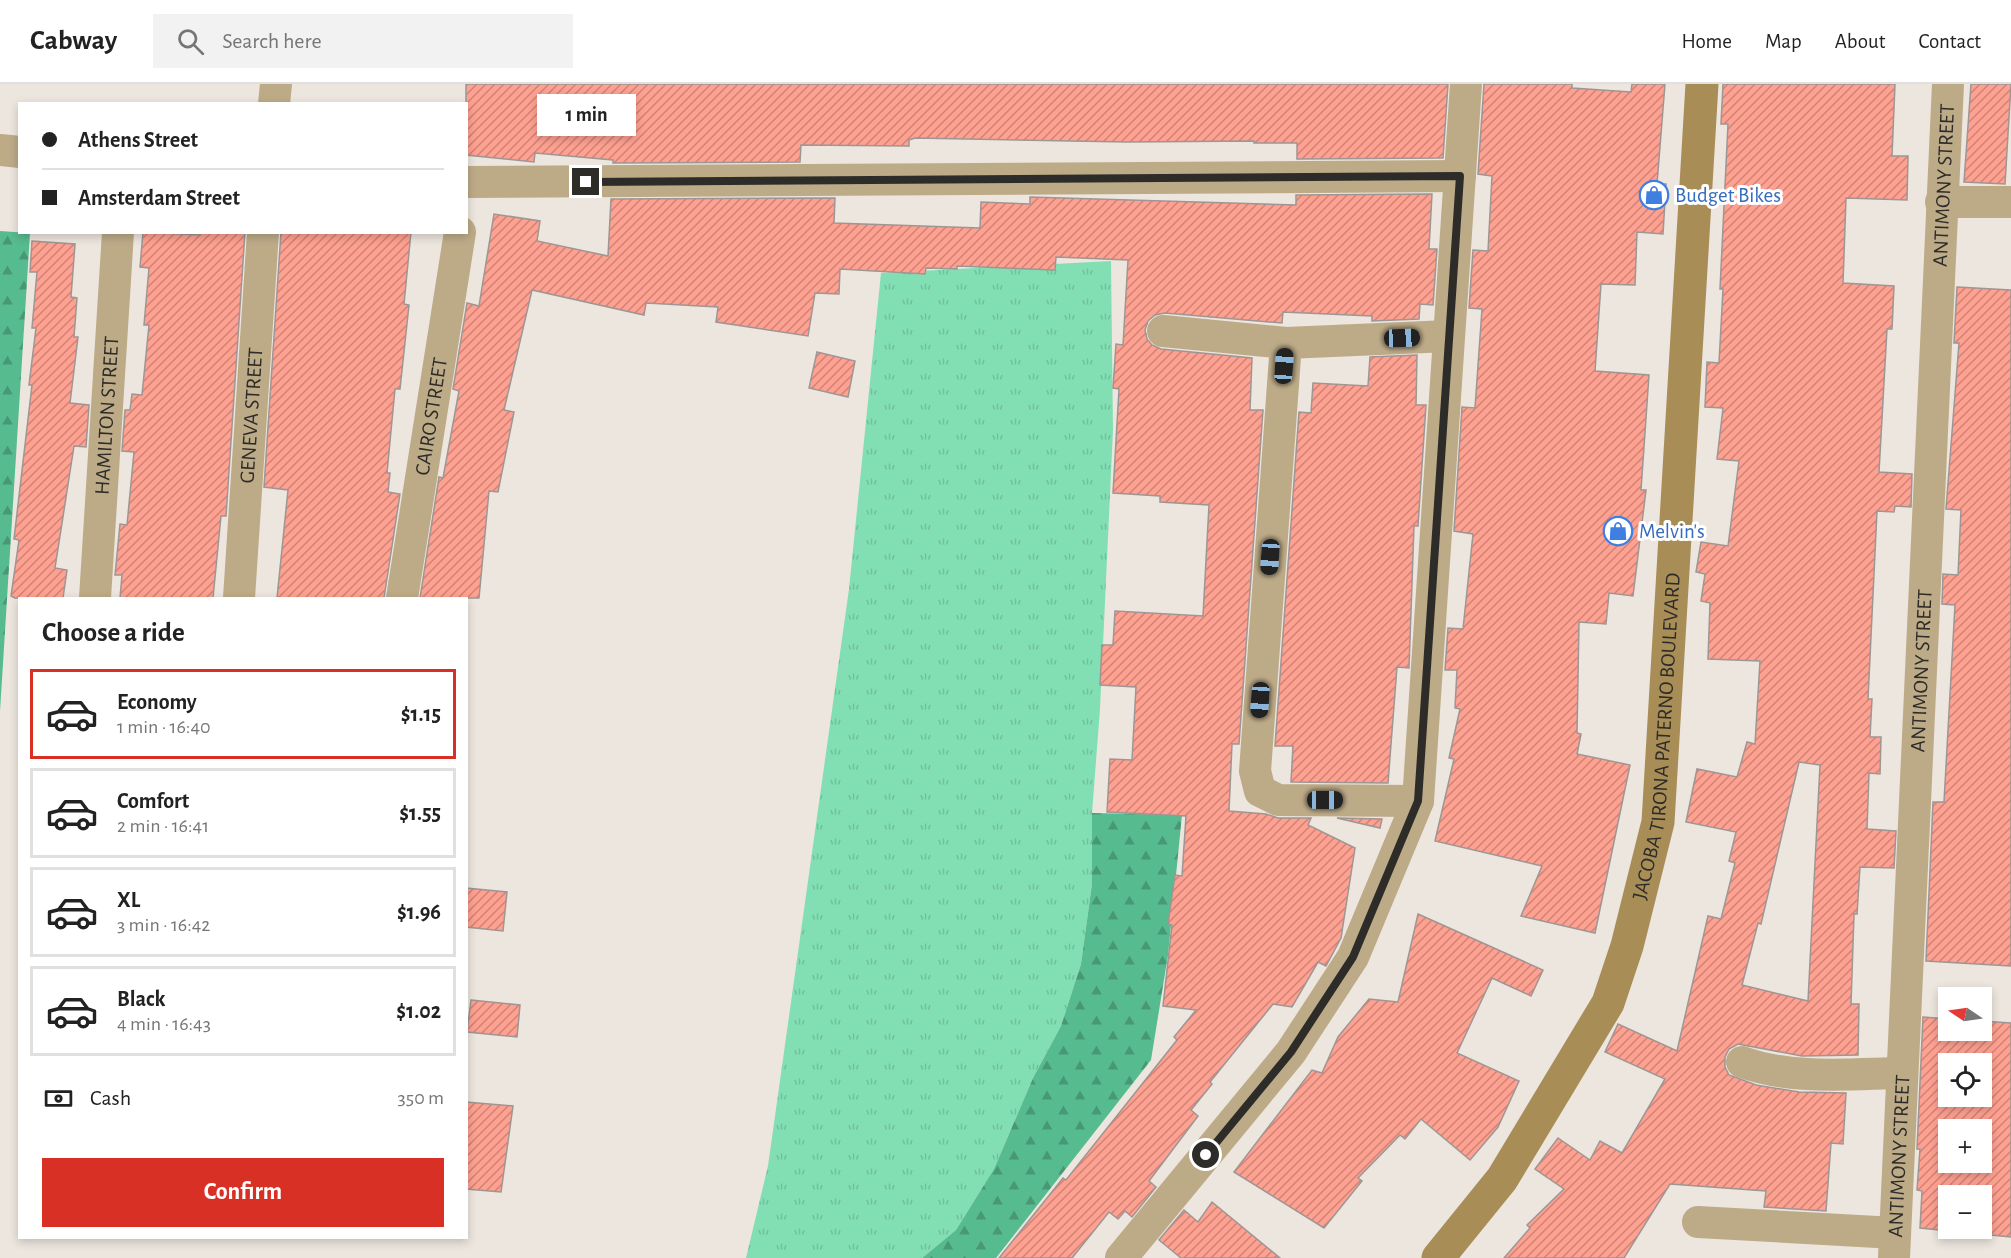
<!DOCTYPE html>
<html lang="en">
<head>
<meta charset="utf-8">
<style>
	body { margin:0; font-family:"Alegreya Sans",sans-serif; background:#f2f2f2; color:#222; height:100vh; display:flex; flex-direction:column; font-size:22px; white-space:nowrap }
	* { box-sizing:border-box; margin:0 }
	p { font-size:20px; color:#767676 }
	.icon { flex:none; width:33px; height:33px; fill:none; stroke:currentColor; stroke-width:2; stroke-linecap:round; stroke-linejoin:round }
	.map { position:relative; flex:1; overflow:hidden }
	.details { position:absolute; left:18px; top:513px; width:450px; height:642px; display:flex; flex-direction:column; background:#fff; border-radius:0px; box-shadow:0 3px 9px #0003 }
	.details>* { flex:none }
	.top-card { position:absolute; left:18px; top:18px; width:450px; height:132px; border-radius:0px; box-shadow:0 3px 9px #0003; display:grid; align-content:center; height:132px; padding:0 24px; background:#fff }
	.needle { width:39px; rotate:283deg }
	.controls { position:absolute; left:1938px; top:903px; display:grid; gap:12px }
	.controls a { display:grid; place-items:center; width:54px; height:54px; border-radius:0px; background:#fff; box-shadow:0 3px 9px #0003; font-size:30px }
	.end { position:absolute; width:27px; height:27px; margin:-14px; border:8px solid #2e2c29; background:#fff; box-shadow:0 0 0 3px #fff }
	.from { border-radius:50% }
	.bubble { position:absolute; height:42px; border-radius:0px; background:#fff; box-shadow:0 3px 9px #0003; font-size:20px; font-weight:700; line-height:42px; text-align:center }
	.car { position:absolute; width:18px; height:36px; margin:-18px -9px; border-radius:8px; box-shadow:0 0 4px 2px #0007; background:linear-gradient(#222 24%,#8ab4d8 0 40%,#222 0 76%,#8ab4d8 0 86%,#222 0) }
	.top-card b { display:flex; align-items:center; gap:21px; height:57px; font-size:22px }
	.top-card b+b { border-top:2px solid #e0e0e0 }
	.top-card i { width:15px; height:15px; background:#222 }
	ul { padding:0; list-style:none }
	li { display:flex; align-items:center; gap:18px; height:90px; margin:0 12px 9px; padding:0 12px; border:3px solid #e0e0e0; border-radius:0px }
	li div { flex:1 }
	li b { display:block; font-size:22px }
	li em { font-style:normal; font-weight:700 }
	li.active { border-color:#d93025 }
	li>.icon { width:54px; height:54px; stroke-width:1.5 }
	h2 { padding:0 24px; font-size:27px; line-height:72px }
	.pay { display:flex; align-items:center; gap:15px; height:66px; padding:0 24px; font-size:22px }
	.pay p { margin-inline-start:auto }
	.cta { display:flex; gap:12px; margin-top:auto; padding:12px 24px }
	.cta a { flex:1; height:69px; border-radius:0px; background:#d93025; color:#fff; font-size:24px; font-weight:700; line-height:69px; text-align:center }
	header { display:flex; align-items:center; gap:36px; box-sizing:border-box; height:84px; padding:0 30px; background:#fff; border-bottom:2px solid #e0e0e0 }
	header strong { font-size:28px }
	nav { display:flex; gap:33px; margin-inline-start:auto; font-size:21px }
	.search { width:420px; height:54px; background:#f2f2f2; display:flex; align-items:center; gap:15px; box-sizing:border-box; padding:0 21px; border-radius:0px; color:#767676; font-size:22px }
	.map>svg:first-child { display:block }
</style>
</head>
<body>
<header>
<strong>Cabway</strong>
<div class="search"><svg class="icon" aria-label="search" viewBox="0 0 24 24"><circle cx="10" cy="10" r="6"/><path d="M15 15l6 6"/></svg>Search here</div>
<nav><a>Home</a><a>Map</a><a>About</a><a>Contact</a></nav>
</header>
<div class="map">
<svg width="2011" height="1174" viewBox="0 0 2011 1174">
	<defs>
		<pattern id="grass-tufts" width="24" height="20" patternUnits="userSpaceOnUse" patternTransform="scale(1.5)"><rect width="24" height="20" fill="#82dfb4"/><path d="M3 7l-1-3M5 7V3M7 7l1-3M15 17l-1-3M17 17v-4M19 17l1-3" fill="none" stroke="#71c09b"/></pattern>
		<pattern id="forest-firs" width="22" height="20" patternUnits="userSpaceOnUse" patternTransform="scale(1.5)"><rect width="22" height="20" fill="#56bb8f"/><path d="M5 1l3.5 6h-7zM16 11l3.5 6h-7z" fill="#489875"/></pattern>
		<pattern id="building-hatch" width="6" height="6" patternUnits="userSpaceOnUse" patternTransform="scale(1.5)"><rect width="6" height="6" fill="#ffa191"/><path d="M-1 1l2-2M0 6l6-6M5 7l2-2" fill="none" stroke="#cf8376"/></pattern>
	</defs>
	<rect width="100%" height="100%" fill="#ece6de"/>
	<path fill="url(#grass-tufts)" d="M1111,177L1113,346L1100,625L1092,729V800L1081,880L1061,942L1033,994L994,1085L956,1146L922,1174H746L768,1082L849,505L881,189Z"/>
	<g fill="url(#forest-firs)">
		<path d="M0,147L30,149L0,627Z"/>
		<path d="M1092,729L1182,731L1168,871L1151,976L996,1174H922L956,1146L994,1085L1033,994L1061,942L1081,880L1092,800Z"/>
	</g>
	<g fill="url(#building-hatch)" stroke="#9f9594" stroke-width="1.5" fill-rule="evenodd">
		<path d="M466,0H1448L1443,74L1297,75V59H1254V57L1127,58L915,54L909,56V62L801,61L800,78L613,79V76L535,69L534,78L466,71Z"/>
		<path d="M1484,0H1572V4L1631,8L1632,0H1665L1657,100H1666L1663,150L1637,148L1635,201L1601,200L1595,287L1649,291L1641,406H1646L1633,512L1609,509L1606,540L1579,538L1577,649L1581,650L1577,670L1630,681L1595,849L1521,832L1542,782L1435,757L1454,675L1449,674L1460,625L1455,624L1457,586H1445L1448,544L1463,545L1473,450L1454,447L1462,323L1475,324L1482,225L1469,224L1473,166L1488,167L1492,92L1478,90Z"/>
		<path d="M1723,0H1895L1892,72H1908L1907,116L1846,114L1843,199L1894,202L1892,245H1887L1879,388L1912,390L1911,423L1895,422L1894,428L1877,427L1868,615H1872L1870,653H1881L1880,690L1869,689L1867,745L1896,747L1894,784L1860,783L1857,830H1854L1851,920H1859L1858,971L1802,972L1738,960L1729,965L1725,973V983L1729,991L1756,1001L1799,1008L1846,1009L1843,1060L1831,1059L1826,1127L1764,1123L1766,1107L1670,1100L1624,1174H1504L1530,1144L1527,1141L1564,1105L1535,1085L1558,1054L1590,1076L1600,1057L1622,1069L1665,995L1605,968L1618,940L1677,967L1708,832L1721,835L1735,779L1729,777L1736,748L1686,738L1697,685L1737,693L1747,658L1755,660L1760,577L1708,575L1710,519L1701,517L1705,490L1696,488L1701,458L1728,462L1739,377L1717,375L1723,324L1705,323L1707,278L1719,279L1723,205H1720L1728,40H1721ZM1799,678L1820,681L1808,917L1742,901L1758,839L1761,840Z"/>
		<path d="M1971,0H2011L2005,100L1964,98Z"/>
		<path d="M1432,110L1429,165H1437L1433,221L1420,220L1419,235L1372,237V232L1283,228L1282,239L1165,229L1155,231L1148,237L1145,246L1147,255L1152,261L1161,265L1252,274L1250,326H1263L1239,660H1232L1229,727L1266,730L1278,734H1311L1308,741L1355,764L1341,854L1326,882L1318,878L1292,923L1273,920L1210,998L1212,1000L1191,1026L1198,1032L1149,1097L1156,1103L1132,1133L1125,1127L1118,1135L1109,1128L1072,1174H999L1063,1094L1066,1096L1177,956L1174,953L1196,926L1163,922L1172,841L1168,840L1175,791L1182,792L1186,732L1107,728L1110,675L1132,676L1136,603L1100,601L1102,561H1113L1115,527L1203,532L1209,421L1160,418V412L1113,409L1119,305L1113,304L1116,260L1123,261L1128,176L1056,173L1055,186L957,182V185L926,184L925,190L840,185L839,210L815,209L808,252L716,238L718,223L646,219L644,231L532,206L504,326L514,328L498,408L489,407L479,514H420L439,393L443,394L459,307L453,305L467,219L479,222L494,130L540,137L537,157L608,172L611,115L835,114L834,139L980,144L981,118L1030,120V113L1296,121V111Z"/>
		<path d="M143,148L200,151V148H245L226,432H221L213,514H120L122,491H115L120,440L127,441L134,368L122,367L125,326H130L132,310L142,311L149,241H144L149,184L140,183Z"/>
		<path d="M281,148H411L404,220L409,221L400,305H395L387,389H390L388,408L400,410L384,514H277L288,406L264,403Z"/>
		<path d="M32,157L75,160L71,213L77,214L74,253H78L70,319L89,321L86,363L74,362L55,484L67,486L63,514H15L11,512L19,456L14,455L32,301H29L36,244H32L37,188H30Z"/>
		<path d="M1957,203L2011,206V882L1926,877L1933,718H1944L1955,521L1942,520L1943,490L1958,491L1961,426L1946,425L1959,259H1954Z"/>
		<path d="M817,268L855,277L848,313L809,304Z"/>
		<path d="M1417,271L1416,321H1426L1418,442H1414L1409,584L1397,583L1388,699L1291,698L1293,662H1275L1299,328L1311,329L1313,299L1368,302L1370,273Z"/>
		<path d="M1337,734L1382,735L1380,744Z"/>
		<path d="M466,804L507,808L503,847L466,843Z"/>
		<path d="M1418,830L1543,886L1531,912L1492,894L1457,969L1519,997L1498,1043L1470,1076L1421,1035L1405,1055L1400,1051L1358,1094L1362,1097L1324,1144L1234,1088L1312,986L1322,989L1338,953L1369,915L1398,918Z"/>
		<path d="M471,916L520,921L517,953L467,948Z"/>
		<path d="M1923,933L1948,935V946H1982V937L2011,939V1153L1920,1144L1922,1107L1917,1106L1920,1065H1917ZM1948,980H1982V1012H1948ZM1948,1046H1982V1078H1948ZM1948,1112H1982V1144H1948Z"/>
		<path d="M466,1018L513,1022L501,1108L466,1105Z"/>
		<path d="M1212,1118L1280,1174H1181L1159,1156L1184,1126L1198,1138Z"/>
	</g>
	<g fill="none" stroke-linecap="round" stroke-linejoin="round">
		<g stroke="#bdab88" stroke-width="32">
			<path d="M274,20L276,0"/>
			<path d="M0,66L20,68"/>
			<path d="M466,98L1460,92"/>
			<path d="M1941,118H2011"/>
			<path d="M1163,247L1286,259"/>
			<path id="s1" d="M95,514L118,148"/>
			<path id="s2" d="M239,514L263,148"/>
			<path id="s3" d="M402,514L460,148"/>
			<path d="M1418,717L1278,716L1260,707L1255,687L1286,259L1449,252"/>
			<path d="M1742,978C1792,996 1849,990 1901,989"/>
			<path d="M1698,1138L1895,1149"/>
			<path d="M1121,1174L1291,968L1353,873L1418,717L1466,0"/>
			<path id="s4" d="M1894,1174L1948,0"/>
		</g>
		<path stroke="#a88d57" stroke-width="33" id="s5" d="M1438,1174L1502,1095L1608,919L1627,862L1658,738L1702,0"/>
	</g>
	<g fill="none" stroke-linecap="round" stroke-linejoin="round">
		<path stroke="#2e2c29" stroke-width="8" d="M586,98L1460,92L1418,717L1353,873L1291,968L1206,1071"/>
	</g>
	<defs>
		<g id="shop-ring" transform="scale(1.5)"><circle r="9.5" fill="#fff" stroke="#3f7fe0" stroke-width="1.5"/><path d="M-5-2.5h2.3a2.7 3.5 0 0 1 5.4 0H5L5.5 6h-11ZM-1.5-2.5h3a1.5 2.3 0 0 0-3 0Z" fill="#3f7fe0"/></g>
	</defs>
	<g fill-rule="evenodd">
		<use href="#shop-ring" x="1654" y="111"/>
		<use href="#shop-ring" x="1618" y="447"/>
	</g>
	<g text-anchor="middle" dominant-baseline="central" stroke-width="6" stroke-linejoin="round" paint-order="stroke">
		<g font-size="21" fill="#2e2c29" stroke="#fff">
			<text stroke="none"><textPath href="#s4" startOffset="1074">ANTIMONY STREET</textPath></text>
			<text stroke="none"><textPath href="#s1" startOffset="183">HAMILTON STREET</textPath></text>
			<text stroke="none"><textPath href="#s2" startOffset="183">GENEVA STREET</textPath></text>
			<text stroke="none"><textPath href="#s3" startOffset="184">CAIRO STREET</textPath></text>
			<text stroke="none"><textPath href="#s4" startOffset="588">ANTIMONY STREET</textPath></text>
			<text stroke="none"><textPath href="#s5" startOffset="580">JACOBA TIRONA PATERNO BOULEVARD</textPath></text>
			<text stroke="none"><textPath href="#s4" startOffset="102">ANTIMONY STREET</textPath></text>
		</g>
		<g font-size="21" fill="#366cbe" stroke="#fff" text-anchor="start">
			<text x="1675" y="111">Budget Bikes</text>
			<text x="1639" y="447">Melvin's</text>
		</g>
	</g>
</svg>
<div class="controls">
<a><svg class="needle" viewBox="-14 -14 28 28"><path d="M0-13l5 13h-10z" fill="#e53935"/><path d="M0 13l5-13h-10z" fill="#767676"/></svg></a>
<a><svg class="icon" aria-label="locate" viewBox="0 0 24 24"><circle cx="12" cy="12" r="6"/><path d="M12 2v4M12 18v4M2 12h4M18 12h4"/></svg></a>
<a>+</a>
<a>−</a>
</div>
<i class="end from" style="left:1206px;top:1071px"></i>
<i class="end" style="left:586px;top:98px"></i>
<div class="bubble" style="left:537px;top:10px;width:99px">1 min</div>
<i class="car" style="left:1402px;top:254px;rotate:88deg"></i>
<i class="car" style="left:1284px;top:282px;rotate:4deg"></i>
<i class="car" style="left:1270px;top:473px;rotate:184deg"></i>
<i class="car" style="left:1260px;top:616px;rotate:184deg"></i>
<i class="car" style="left:1325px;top:716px;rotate:90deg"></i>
<div class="top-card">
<b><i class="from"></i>Athens Street</b>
<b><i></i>Amsterdam Street</b>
</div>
<section class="details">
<h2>Choose a ride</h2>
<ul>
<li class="active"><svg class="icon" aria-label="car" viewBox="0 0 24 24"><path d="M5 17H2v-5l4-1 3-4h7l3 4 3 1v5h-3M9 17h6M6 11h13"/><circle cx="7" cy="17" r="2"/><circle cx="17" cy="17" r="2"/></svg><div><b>Economy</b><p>1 min · 16:40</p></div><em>$1.15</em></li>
<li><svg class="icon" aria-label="car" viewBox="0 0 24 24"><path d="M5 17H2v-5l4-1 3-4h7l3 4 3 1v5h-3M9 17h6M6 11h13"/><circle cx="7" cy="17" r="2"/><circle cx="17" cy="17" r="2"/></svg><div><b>Comfort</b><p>2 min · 16:41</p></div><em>$1.55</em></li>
<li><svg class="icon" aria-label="car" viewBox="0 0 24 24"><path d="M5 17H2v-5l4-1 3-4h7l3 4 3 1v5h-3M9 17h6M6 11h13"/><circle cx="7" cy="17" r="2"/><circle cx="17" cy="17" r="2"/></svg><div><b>XL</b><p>3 min · 16:42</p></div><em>$1.96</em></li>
<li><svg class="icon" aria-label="car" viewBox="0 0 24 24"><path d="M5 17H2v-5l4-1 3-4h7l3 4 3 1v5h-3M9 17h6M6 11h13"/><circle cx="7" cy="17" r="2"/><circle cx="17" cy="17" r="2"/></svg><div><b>Black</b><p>4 min · 16:43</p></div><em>$1.02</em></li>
</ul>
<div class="pay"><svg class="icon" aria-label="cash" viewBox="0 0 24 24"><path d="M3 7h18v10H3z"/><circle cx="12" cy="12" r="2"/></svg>Cash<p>350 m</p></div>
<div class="cta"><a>Confirm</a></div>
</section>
</div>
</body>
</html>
